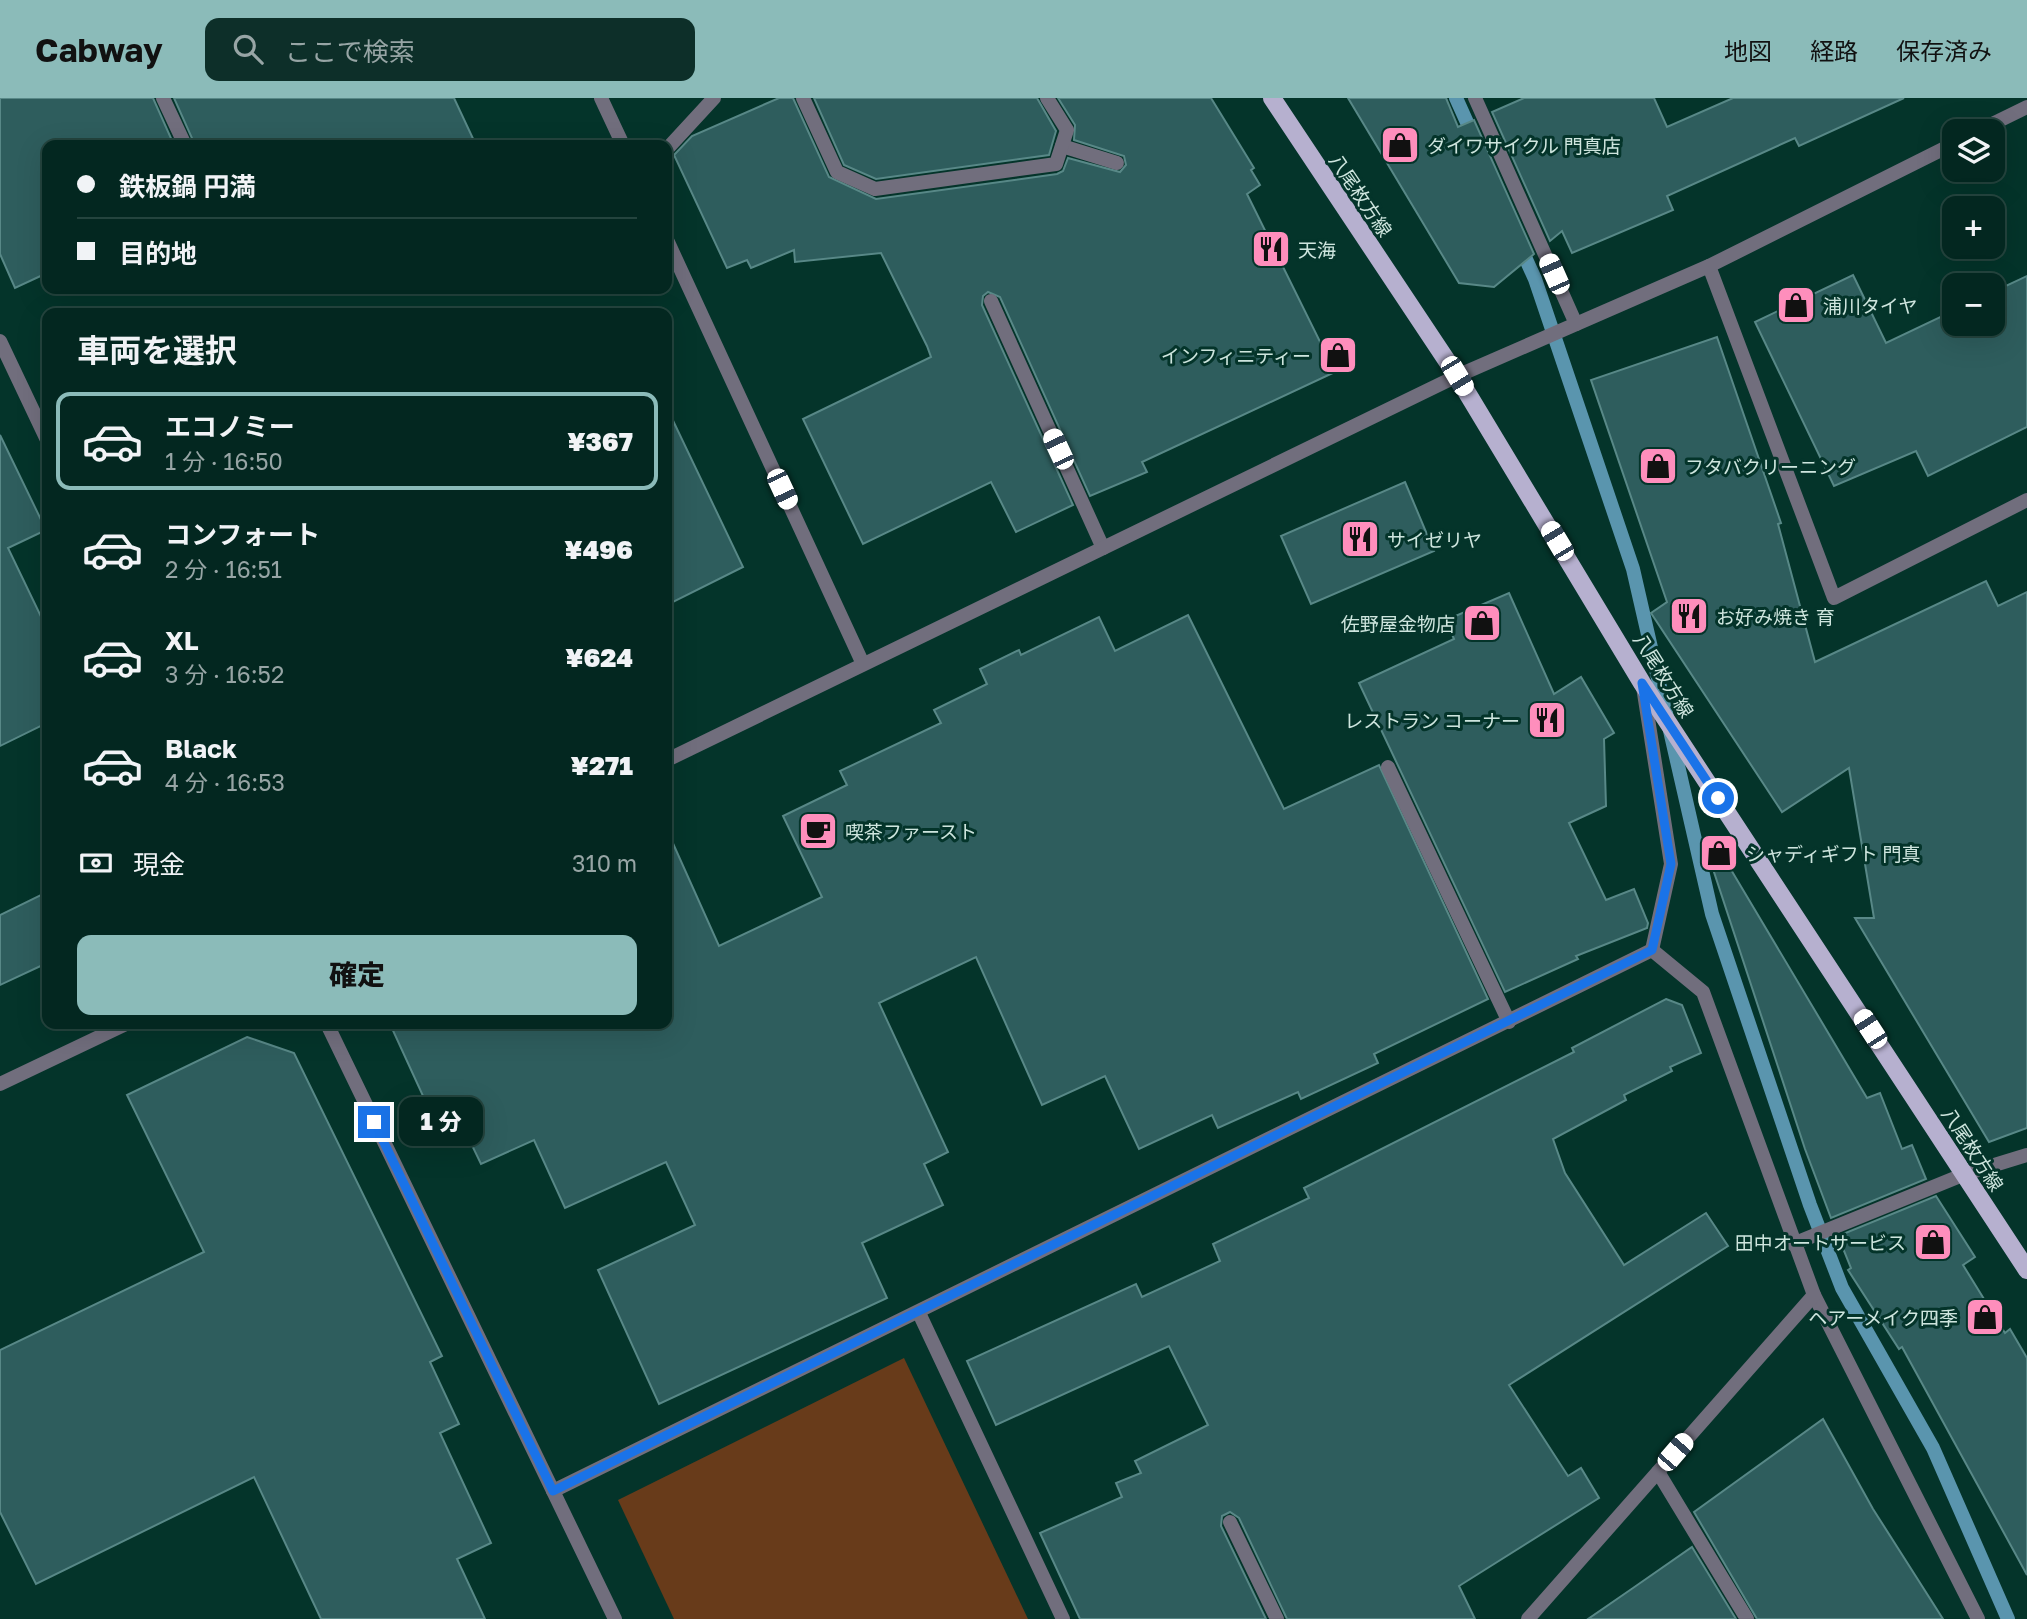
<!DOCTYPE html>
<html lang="ja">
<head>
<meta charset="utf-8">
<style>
	body { margin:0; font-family:"Golos Text","Noto Sans JP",sans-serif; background:#0d2f29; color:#f1f3f6; height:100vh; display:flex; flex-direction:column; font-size:26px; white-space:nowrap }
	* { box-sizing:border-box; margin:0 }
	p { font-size:23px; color:#97a5a5 }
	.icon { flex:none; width:38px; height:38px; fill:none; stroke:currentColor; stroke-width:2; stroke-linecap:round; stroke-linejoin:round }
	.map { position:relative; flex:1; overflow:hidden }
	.drawer { position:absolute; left:42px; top:210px; width:630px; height:721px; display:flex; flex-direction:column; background:#032720; border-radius:14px; box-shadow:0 7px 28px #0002,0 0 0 2px #24443e }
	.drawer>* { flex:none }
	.top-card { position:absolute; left:42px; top:42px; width:630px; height:154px; border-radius:14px; box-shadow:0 7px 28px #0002,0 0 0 2px #24443e; display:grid; align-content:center; height:154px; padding:0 35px; background:#032720 }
	.controls { position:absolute; left:1942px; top:21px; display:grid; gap:14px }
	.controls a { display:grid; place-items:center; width:63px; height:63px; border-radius:14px; background:#032720; box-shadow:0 7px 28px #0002,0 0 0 2px #24443e; font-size:35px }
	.end { position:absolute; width:32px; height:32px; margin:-16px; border:9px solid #1a73e8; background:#fff; box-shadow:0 0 0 4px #fff }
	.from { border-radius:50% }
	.bubble { position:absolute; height:49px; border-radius:14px; background:#032720; box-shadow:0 7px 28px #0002,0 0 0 2px #24443e; font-size:23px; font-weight:800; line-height:49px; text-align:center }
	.car { position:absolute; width:21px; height:42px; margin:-21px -10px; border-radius:9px; box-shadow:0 0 5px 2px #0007; background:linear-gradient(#fff 24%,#345 0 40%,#fff 0 76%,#345 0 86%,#fff 0) }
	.top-card b { display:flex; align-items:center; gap:24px; height:66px; font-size:26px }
	.top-card b+b { border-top:2px solid #24443e }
	.top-card i { width:18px; height:18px; background:#f1f3f6 }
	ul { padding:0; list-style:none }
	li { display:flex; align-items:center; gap:21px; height:98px; margin:0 14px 10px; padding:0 21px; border:4px solid transparent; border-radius:14px }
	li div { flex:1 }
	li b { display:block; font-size:26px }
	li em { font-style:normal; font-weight:800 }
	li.current { border-color:#8bbbb9 }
	li>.icon { width:63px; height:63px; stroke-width:1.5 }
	h2 { padding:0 35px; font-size:32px; line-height:84px }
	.pay { display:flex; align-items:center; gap:18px; height:77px; padding:0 35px; font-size:26px }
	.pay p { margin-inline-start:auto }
	.primary-button { display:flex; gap:14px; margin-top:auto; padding:14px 35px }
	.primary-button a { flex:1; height:80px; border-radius:14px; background:#8bbbb9; color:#111; font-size:28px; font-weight:800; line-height:80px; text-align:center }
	header { display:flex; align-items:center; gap:42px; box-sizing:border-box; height:98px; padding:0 35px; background:#8bbbb9; color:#111 }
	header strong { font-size:33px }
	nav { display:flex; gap:38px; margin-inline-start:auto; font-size:24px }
	.search { width:490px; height:63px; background:#0d2f29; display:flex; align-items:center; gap:18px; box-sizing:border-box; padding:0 24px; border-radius:14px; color:#97a5a5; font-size:26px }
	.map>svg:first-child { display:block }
</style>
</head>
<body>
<header>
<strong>Cabway</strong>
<div class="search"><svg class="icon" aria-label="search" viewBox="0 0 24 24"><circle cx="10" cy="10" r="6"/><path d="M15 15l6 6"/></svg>ここで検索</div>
<nav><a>地図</a><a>経路</a><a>保存済み</a></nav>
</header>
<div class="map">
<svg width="2027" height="1521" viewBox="0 0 2027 1521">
	<rect width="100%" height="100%" fill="#04342a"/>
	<path fill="#683b1a" d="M904,1260L1028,1521H674L618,1402Z"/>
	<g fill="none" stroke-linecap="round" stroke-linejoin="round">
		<g stroke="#5a95ae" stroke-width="14">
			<path d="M1456,0L1474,40"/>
			<path d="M1519,146L1535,181L1633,471L1712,816L1810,1107L1842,1190L1933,1350L2008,1521"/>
		</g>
	</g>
	<g fill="#2e5d5d" stroke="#588887" stroke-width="2">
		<path d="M0,0H153L174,47H47V175L15,190L0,156Z"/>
		<path d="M174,0H454L476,47H195Z"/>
		<path d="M779,0H793L829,79L876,101L1057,76L1063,73L1068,60L1120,74L1126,67L1124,58L1074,42L1075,27L1058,0H1211L1254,70L1251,72L1260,87L1247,96L1335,274L1142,364L1147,374L1090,398L1000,199L988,194L983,198L982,207L1073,407L1016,434L991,384L863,446L803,321L931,259L927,248L881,155L795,164L794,152L751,170L747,162L727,170L674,57L692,38Z"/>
		<path d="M814,0H1037L1056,33L1049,57L876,81L844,67Z"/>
		<path d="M1348,0H1446L1458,29L1474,22L1534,156L1494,189L1459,185Z"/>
		<path d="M1524,0H1654L1667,29L1733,0H1904L1799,48L1795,40L1667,98L1673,112L1572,155L1562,133L1550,143L1492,14Z"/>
		<path d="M1853,177L1886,245L1955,212V226H1993V194L2027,178V329L1928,378L1916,353L1834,388L1755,224Z"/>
		<path d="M1717,239L1781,425L1778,426L1815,564L1986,483L1998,508L2027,494V1030L1989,1044L1855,820H1874L1849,670L1782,714L1651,515L1667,504L1591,282Z"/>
		<path d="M667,310L743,469L667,507Z"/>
		<path d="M0,337L46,432L8,450L47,531V625L0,648Z"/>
		<path d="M1405,384L1434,453L1311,506L1281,438Z"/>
		<path d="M1509,495L1554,596L1581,579L1614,635L1604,641L1606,708L1569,725L1606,802L1634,791L1648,825L1647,830L1576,858L1578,861L1505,894L1359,585L1454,541L1446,522Z"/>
		<path d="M1188,517L1284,711L1379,667L1488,901L1374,956L1378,965L1301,1001L1298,994L1218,1030L1212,1017L1139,1051L1105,978L1042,1007L976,859L879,905L948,1054L924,1066L943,1107L862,1145L887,1200L659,1306L598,1172L695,1127L666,1064L565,1110L534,1042L481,1066L455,1012L434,1022L390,926H667V732L719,848L822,799L783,718L847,687L840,673L941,625L934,612L987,586L980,571L1019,552L1021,557L1099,519L1115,553Z"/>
		<path d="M1727,765L1867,1000L1880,995L1902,1051L1912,1047L1926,1081L1831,1120L1805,1051L1713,771Z"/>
		<path d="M47,794V865L0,887V817Z"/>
		<path d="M1666,901L1682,907L1701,955L1670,969L1672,973L1624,997L1626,1002L1553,1041L1565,1075L1624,1167L1706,1115L1728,1148L1509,1287L1568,1378L1581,1370L1599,1400L1459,1488L1475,1521H1287L1239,1420L1230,1414L1222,1418L1221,1428L1266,1521H1080L1040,1435L1122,1399L1116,1385L1141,1375L1135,1363L1208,1327L1169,1248L996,1327L967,1263L1136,1186L1142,1199L1220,1163L1213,1146L1309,1100L1304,1090L1574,954L1572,950Z"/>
		<path d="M247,939L294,955L442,1258L430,1264L459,1326L440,1335L491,1445L457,1461L485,1521H321L254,1379L36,1486L0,1414V1252L204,1154L127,997Z"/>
		<path d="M1936,1098L1975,1159L1963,1167L2005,1235L2010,1231L2027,1260V1477L1902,1249L1899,1251L1848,1172L1851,1170L1838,1138Z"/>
		<path d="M1823,1321L1873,1411L1943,1521H1757L1694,1414Z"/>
		<path d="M1692,1449L1736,1521H1588L1633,1490Z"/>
	</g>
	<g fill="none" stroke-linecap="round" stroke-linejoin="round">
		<g stroke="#716e7d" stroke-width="14">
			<path d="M163,0L185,47"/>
			<path d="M1062,48L1117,65"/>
			<path d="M991,203L1103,450"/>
			<path d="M1658,1374L1747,1521"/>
			<path d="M1230,1424L1277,1521"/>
		</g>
		<g stroke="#716e7d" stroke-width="14">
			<path d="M601,0L623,47"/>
			<path d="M803,0L837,74L875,91L1056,66L1067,32L1047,0"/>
			<path d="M1475,0L1576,226"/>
			<path d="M667,51L714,0"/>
			<path d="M667,142L863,566"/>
			<path d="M1709,168L1834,500L2027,402"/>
			<path d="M1643,589L1671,766L1652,852"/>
			<path d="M1388,669L1509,924"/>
			<path d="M1793,1146L1965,1076L2027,1057"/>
			<path d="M1814,1197L1978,1521"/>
			<path d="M919,1215L1063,1521"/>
			<path d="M553,1393L1652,852"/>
			<path d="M1528,1521L1814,1197L1703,894L1652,852"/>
		</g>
		<g stroke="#716e7d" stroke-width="14">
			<path d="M1978,33L2027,9"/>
			<path d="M0,243L47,342"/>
			<path d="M667,662L1457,278L1709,168L1955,45"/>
			<path d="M327,926L615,1521"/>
			<path d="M0,986L126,926"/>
		</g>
		<path stroke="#b6b0cf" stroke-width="18" d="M1272,0L1457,278L1642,585L2027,1172"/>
	</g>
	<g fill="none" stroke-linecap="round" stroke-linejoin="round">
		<path stroke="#1a73e8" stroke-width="9" d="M374,1024L553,1393L1652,852L1671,766L1642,585L1718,700"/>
	</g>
	<defs>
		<g id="shop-square" transform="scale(2.0125)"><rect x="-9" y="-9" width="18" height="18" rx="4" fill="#fe8ebc" stroke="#04342a"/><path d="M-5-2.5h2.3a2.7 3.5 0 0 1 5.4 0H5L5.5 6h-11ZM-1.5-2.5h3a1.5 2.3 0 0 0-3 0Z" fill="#111"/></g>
		<g id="restaurant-square" transform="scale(2.0125)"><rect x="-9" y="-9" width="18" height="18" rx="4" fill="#fe8ebc" stroke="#04342a"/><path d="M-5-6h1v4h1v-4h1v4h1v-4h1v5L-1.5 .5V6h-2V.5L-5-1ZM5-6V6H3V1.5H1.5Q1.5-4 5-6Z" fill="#111"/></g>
		<g id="cafe-square" transform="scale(2.0125)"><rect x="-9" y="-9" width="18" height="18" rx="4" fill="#fe8ebc" stroke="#04342a"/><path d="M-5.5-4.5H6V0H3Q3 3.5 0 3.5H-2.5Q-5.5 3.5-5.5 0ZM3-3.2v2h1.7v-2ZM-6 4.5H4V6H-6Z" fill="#111"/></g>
	</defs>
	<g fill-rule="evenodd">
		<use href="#shop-square" x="1400" y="47"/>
		<use href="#restaurant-square" x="1271" y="151"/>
		<use href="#shop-square" x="1796" y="207"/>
		<use href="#shop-square" x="1338" y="257"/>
		<use href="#shop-square" x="1658" y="368"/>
		<use href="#restaurant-square" x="1360" y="441"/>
		<use href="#restaurant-square" x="1689" y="518"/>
		<use href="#shop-square" x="1482" y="525"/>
		<use href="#restaurant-square" x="1547" y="622"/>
		<use href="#cafe-square" x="818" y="733"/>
		<use href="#shop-square" x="1719" y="755"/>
		<use href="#shop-square" x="1933" y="1144"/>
		<use href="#shop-square" x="1985" y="1219"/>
	</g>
	<g text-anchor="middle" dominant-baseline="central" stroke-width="6" stroke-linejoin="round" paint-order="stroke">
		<g font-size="19" fill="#cee5de" stroke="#04342a" text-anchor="start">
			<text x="1427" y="47">ダイワサイクル 門真店</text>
			<text x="1298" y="151">天海</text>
			<text x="1823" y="207">浦川タイヤ</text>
			<text x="1311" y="257" text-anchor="end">インフィニティー</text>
			<text x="1685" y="368">フタバクリーニング</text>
			<text x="1387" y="441">サイゼリヤ</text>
			<text x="1716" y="518">お好み焼き 育</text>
			<text x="1455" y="525" text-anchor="end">佐野屋金物店</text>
			<text x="1520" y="622" text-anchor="end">レストラン コーナー</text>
			<text x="845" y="733">喫茶ファースト</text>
			<text x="1746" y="755">シャディギフト 門真</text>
			<text x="1906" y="1144" text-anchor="end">田中オートサービス</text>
			<text x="1958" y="1219" text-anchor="end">ヘアーメイク四季</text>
		</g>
		<g font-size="19" fill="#cee5de" stroke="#04342a">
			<text transform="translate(1361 97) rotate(56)">八尾枚方線</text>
			<text transform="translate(1664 577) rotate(58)">八尾枚方線</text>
			<text transform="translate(1973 1051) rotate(57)">八尾枚方線</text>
		</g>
	</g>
</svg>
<div class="controls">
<a><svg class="icon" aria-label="layers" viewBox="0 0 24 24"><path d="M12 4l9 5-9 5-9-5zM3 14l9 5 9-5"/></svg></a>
<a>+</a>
<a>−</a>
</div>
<i class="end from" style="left:1718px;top:700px"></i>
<i class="end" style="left:374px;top:1024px"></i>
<div class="bubble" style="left:399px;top:999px;width:84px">1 分</div>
<i class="car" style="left:1554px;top:176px;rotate:336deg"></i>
<i class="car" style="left:1457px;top:278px;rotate:149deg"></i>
<i class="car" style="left:1058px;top:351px;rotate:335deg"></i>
<i class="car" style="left:782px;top:391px;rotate:155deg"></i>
<i class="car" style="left:1557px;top:443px;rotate:329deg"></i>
<i class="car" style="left:1870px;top:931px;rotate:327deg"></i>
<i class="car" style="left:1675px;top:1354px;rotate:41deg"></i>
<div class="top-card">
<b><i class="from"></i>鉄板鍋 円満</b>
<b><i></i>目的地</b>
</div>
<section class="drawer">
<h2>車両を選択</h2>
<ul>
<li class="current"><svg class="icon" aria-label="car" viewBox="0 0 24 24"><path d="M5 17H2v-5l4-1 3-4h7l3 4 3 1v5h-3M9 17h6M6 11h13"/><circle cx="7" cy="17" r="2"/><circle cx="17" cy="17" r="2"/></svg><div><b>エコノミー</b><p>1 分 · 16:50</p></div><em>¥367</em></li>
<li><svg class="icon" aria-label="car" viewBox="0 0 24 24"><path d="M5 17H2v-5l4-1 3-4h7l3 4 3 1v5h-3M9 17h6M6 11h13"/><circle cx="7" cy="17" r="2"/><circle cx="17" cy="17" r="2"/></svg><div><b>コンフォート</b><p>2 分 · 16:51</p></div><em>¥496</em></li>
<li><svg class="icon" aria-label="car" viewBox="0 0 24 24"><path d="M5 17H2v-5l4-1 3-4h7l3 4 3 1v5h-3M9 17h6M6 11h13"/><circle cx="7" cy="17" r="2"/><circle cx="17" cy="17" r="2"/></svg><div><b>XL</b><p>3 分 · 16:52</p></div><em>¥624</em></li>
<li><svg class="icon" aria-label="car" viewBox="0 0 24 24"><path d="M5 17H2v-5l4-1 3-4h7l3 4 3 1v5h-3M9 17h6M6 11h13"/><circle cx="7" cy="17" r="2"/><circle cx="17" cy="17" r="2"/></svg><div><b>Black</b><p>4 分 · 16:53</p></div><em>¥271</em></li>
</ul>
<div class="pay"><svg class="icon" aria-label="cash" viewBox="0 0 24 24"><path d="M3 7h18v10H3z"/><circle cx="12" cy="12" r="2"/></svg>現金<p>310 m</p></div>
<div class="primary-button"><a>確定</a></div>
</section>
</div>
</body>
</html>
